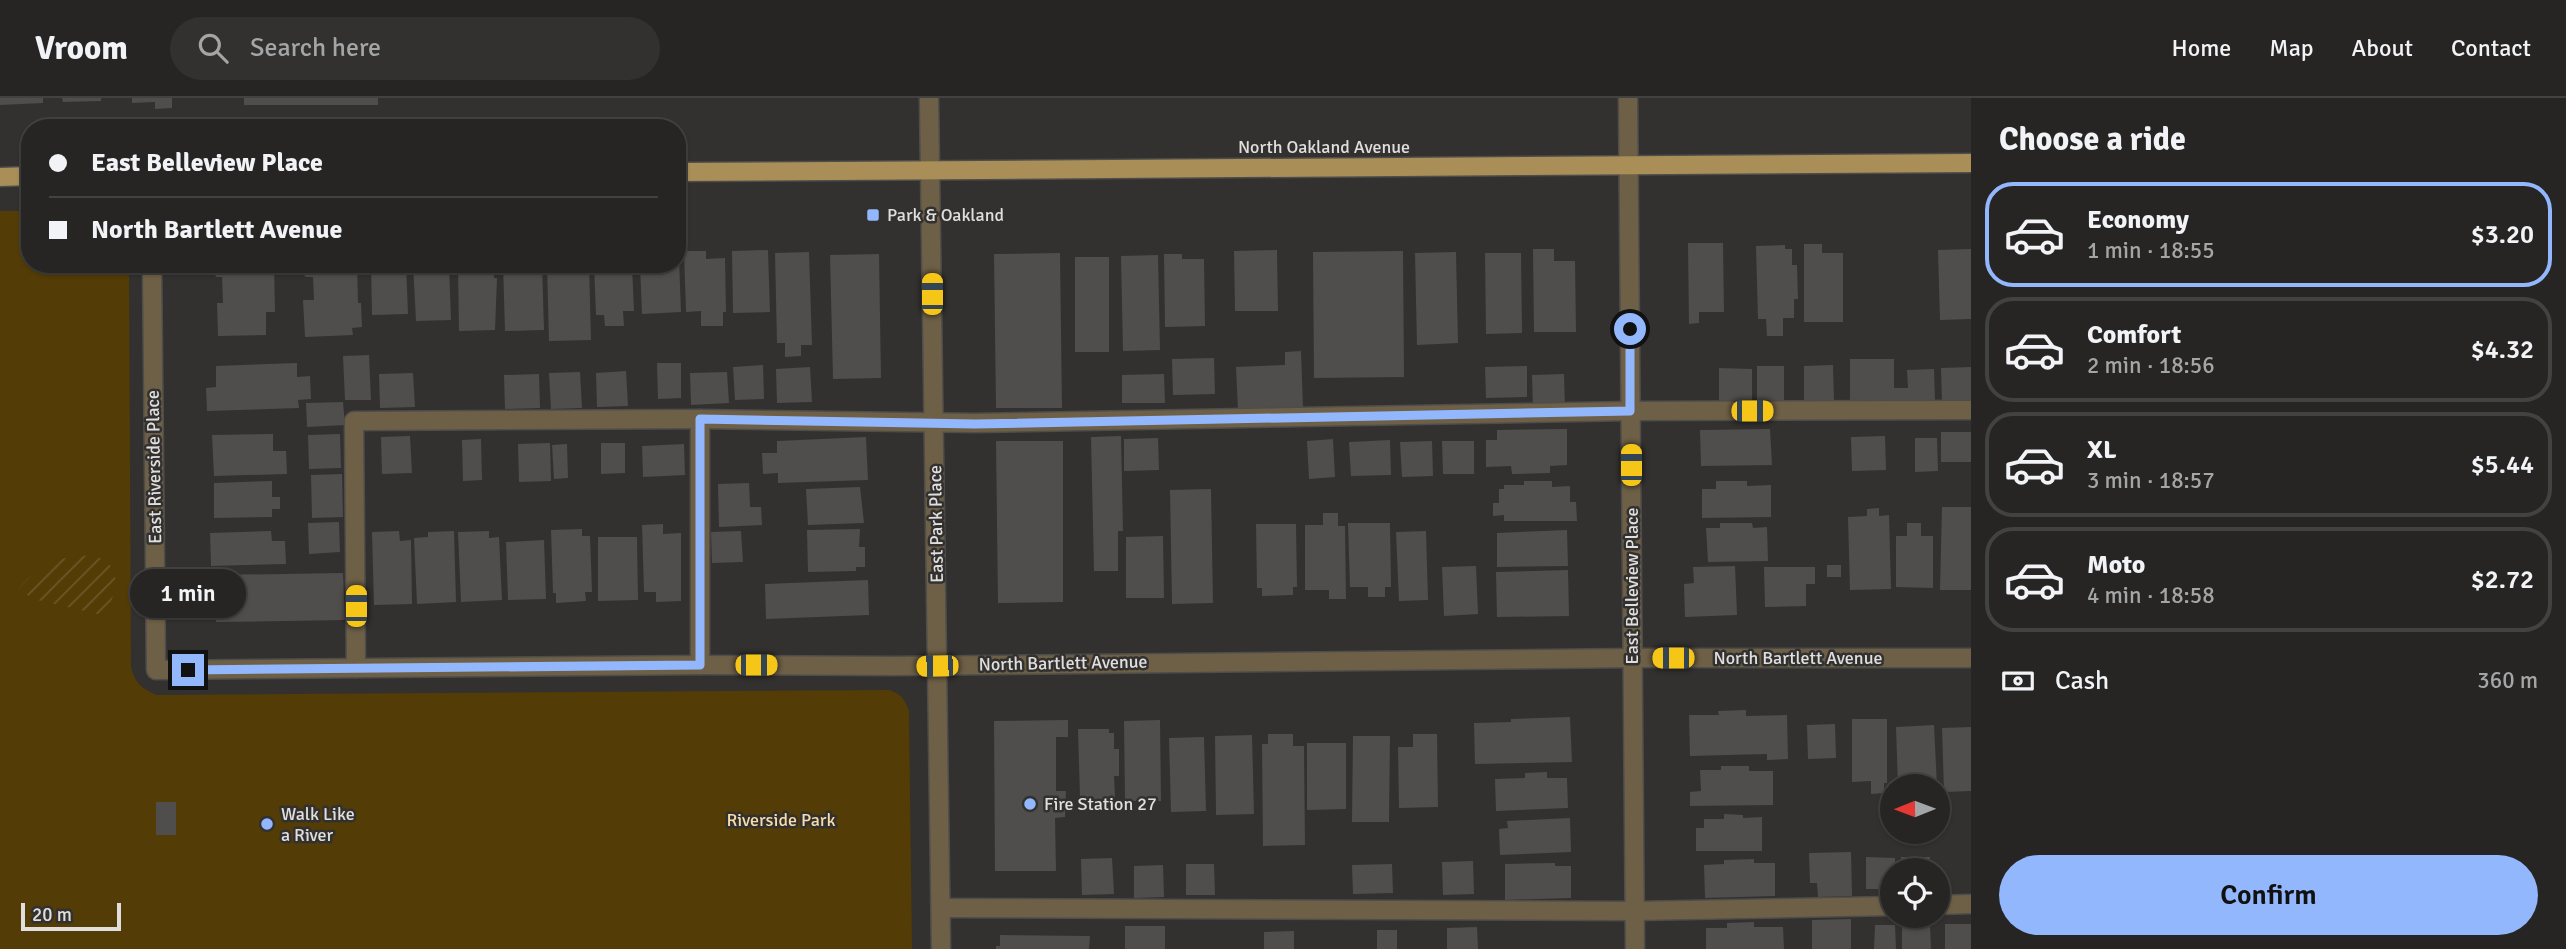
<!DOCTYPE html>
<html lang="en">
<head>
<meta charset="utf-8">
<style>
	body { margin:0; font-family:Signika,sans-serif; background:#323130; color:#f1f3f6; height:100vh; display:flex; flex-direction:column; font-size:26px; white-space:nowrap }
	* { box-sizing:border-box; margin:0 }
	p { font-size:23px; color:#a4a5a6 }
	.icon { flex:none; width:38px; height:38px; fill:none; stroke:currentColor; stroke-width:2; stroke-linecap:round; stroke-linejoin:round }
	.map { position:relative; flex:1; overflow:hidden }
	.side { display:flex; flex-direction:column; background:#262523; width:595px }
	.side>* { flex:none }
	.guide { position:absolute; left:21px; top:21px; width:665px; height:154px; border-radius:28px; box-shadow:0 2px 5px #0004,0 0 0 2px #424241; display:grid; align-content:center; height:154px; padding:0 28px; background:#262523 }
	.needle { width:46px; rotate:269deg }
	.tools { position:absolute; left:1880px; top:676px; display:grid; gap:14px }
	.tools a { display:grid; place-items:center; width:70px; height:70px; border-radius:50%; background:#262523; box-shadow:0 2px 5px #0004,0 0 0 2px #424241; font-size:35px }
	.scale { position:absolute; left:21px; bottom:18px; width:100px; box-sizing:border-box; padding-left:7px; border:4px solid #e0dfde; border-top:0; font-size:19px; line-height:24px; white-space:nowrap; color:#e0dfde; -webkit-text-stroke:5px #32312f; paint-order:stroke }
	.end { position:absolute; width:32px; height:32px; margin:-16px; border:9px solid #93b7fd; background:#111; box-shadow:0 0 0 4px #111 }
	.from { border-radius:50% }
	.bubble { position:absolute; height:49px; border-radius:24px; background:#262523; box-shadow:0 2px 5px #0004,0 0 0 2px #424241; font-size:23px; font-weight:600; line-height:49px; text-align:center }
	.car { position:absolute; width:21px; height:42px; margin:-21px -10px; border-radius:9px; box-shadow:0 0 5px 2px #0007; background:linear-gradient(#f5c518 24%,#345 0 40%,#f5c518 0 76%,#345 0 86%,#f5c518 0) }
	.guide b { display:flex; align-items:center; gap:24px; height:66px; font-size:26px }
	.guide b+b { border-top:2px solid #424241 }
	.guide i { width:18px; height:18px; background:#f1f3f6 }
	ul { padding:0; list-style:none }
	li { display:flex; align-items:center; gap:21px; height:105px; margin:0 14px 10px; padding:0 14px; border:4px solid #424241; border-radius:28px }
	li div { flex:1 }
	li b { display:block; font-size:26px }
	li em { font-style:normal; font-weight:600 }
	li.active { border-color:#93b7fd }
	li>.icon { width:63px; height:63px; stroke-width:1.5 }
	h2 { padding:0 28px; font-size:32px; line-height:84px }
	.pay { display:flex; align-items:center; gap:18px; height:77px; padding:0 28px; font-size:26px }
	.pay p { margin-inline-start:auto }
	.action { display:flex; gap:14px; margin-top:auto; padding:14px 28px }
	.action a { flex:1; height:80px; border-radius:42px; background:#93b7fd; color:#111; font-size:28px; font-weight:600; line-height:80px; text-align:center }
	header { display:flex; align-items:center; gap:42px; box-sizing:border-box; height:98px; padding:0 35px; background:#262523; border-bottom:2px solid #424241 }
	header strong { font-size:33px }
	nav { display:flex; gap:38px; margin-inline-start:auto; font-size:24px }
	.search { width:490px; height:63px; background:#323130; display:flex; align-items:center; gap:18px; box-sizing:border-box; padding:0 24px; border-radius:38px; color:#a4a5a6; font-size:26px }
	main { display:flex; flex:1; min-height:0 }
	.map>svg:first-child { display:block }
</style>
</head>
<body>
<header>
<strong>Vroom</strong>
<div class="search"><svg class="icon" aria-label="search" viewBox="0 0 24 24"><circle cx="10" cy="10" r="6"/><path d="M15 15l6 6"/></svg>Search here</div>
<nav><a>Home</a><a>Map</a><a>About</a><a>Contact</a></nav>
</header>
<main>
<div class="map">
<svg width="1971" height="851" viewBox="0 0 1971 851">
	<defs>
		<pattern id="garden-furrows" width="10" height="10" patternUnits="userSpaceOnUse" patternTransform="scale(1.75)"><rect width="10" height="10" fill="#533c05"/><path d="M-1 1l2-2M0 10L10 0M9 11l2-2" fill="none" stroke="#6b5829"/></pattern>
	</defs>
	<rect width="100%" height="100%" fill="#32312f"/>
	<path fill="#533c05" d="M0,113H30V166H129L131,569C135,585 142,591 157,597L889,592C901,596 905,601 909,613L912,851H0Z"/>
	<path fill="url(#garden-furrows)" d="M94,457C99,460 105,462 109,466C122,478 113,507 102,517L33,501L18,491C45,462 55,460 94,457Z"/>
	<g fill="#4f4e4c">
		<path d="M0,0H43V5L0,7Z"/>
		<path d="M62,0H101V3L63,4Z"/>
		<path d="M132,0H172V10L155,11V4L132,5Z"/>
		<rect x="244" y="0" width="134" height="7"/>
		<path d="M1688,145H1723L1724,214H1699V225L1689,226Z"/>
		<path d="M1804,146H1822V155H1843V224H1804Z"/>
		<path d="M1785,147V151H1792V167H1797L1798,201H1794V220H1783V238H1767L1766,221H1758L1756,148Z"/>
		<path d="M1533,151H1554V163H1575L1576,234H1534Z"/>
		<path d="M1971,151V221L1940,222L1938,152Z"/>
		<path d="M768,152L770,214L733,215L732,153Z"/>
		<path d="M1277,152L1278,213H1235L1234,153Z"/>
		<path d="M684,153H706V161L725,160L726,214H723V228H701V213L686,214Z"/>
		<path d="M1403,153L1404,279L1314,280L1313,154Z"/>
		<path d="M809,154L812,247H801V258L785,259V245H777L775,155Z"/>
		<path d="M1456,154L1458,245L1417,247L1415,155Z"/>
		<path d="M1060,155L1062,310H996L994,156Z"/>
		<path d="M1485,155H1521L1522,235L1486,236Z"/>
		<path d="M879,156L881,280L833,281L830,157Z"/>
		<path d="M1164,156H1182V161H1204L1205,228L1165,229Z"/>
		<path d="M1158,157L1160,252L1123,253L1121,158Z"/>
		<rect x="1075" y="159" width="34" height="95"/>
		<path d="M677,161H679L681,214L642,216L640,166H677Z"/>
		<path d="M212,166H274L275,214H266V237L218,238L217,205H223L222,179H216Z"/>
		<path d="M300,166H357L358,205H361L362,229L352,230L353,237L305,239L303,202H314L313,179H306L300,173Z"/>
		<path d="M371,166H406L408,216L372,217Z"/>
		<path d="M413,166H449L451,222L416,223Z"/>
		<path d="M458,166H494V180H497L495,232L459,233Z"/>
		<path d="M503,166H542L544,232L505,233Z"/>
		<path d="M547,166H589L591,242L549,243Z"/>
		<path d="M594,166H632L634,213H623L624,228H605L604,217H596Z"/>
		<path d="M1301,253L1303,310L1238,313L1236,269L1285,267V254Z"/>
		<path d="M369,257L371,302H345L343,258Z"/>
		<path d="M1214,260L1215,296L1173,297L1172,261Z"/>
		<path d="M1850,261H1894V290H1908L1907,272L1934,271L1935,302L1908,303V309H1850Z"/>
		<path d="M297,265V279L310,278L311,301L298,302L299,310L207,313L206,290L216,289V268Z"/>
		<path d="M657,265H681V300L658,301Z"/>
		<path d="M763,267L764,301L735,302L733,269Z"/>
		<path d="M1833,267L1834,304L1804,305V268Z"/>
		<path d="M1527,268V299L1486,300L1485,269Z"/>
		<rect x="1757" y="268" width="27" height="34"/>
		<path d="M810,269L812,304L777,305L776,271Z"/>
		<path d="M1971,269V305H1942L1941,270Z"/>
		<path d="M1719,270L1752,271V305L1719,306Z"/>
		<path d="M626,273L628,308L597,309L596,275Z"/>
		<path d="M580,274L582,310L551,311L549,275Z"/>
		<path d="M727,274L729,305L691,307L690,275Z"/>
		<path d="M413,275L415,309L380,310L379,276Z"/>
		<path d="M539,276L540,310L505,311L504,277Z"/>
		<path d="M1164,276L1165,305H1122V277Z"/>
		<path d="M1564,276L1565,310L1533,311L1532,277Z"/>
		<path d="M343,304L345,327L307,329L306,305Z"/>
		<path d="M1567,331V367L1550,368V375L1512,376L1511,368L1486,369V342H1497V332Z"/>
		<path d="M1770,331L1772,367L1701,368L1700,332Z"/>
		<rect x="1941" y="334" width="30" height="30"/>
		<path d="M273,336V353H286L287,376L214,378L212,337Z"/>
		<path d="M340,336L341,370L309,371L308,337Z"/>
		<path d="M410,338L412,375L382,376L381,339Z"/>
		<path d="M1121,338L1123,433H1118V473H1094L1091,339Z"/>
		<path d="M1885,338L1886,372L1852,373L1851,339Z"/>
		<path d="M866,339L868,382L778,385V375L763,376L762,355H777V343Z"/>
		<path d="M1158,340L1159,372L1124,373V341Z"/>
		<path d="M1915,340H1937L1938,373L1915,374Z"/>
		<path d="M481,341L482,382L463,383L462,342Z"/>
		<path d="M1333,341L1335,379L1309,381L1307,343Z"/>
		<path d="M1390,342L1391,377L1351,378L1349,344Z"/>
		<path d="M996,343H1063V504L998,505Z"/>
		<path d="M1432,343L1433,378L1402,379L1400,344Z"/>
		<path d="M1442,343H1474V376H1443Z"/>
		<path d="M550,345L551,383L519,384L518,346Z"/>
		<path d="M601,345H625V375L601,376Z"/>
		<path d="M567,346L568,380L554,381L552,347Z"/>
		<path d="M684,346L685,377L643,379L642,348Z"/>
		<path d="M342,376L343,419L312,420L311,377Z"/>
		<path d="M272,383V399H280V411H272V419L214,420V385Z"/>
		<path d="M1524,383H1552V389L1570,388V404H1576L1577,423H1504V417L1493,418V405H1499V391H1504V387H1524Z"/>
		<path d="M1716,383H1747V388L1771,387V419L1702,420V391H1716Z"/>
		<path d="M749,385L750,409H761L762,427L719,429L718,386Z"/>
		<path d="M860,389L864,425L808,427L806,391Z"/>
		<path d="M1211,391L1213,505L1172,506L1170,392Z"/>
		<path d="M1942,409H1971V492H1940Z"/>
		<path d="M1879,410V418L1889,417L1891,491L1850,492L1848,419L1867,418V411Z"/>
		<path d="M1323,415H1338V428H1345L1346,501H1329V492H1305V427H1323Z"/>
		<path d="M339,424L340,454L309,456L308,425Z"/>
		<path d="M1348,425H1390L1391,489H1385V499H1368V489H1350Z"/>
		<path d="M1720,425H1752L1753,430L1767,429L1768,463L1708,464L1706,430H1720Z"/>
		<path d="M1907,425H1921V438H1933V490L1896,489V438H1907Z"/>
		<path d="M663,426V436L681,435V503L656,504V494H644L642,427Z"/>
		<path d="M1256,426H1296L1297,489H1293V497L1262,498V490H1257Z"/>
		<path d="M582,431V438H590L592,494H585L586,503L556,505V495H553L551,432Z"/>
		<path d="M860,431L859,449H865V469H856V473L808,474L807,432Z"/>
		<path d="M1567,432L1568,468L1497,469V435Z"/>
		<path d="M271,433L272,443H285L286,466L211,468L210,435Z"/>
		<path d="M399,433L400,443L411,442L412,506L374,507L372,434Z"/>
		<path d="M454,433L456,504L417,506L414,440L428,439V434Z"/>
		<path d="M489,433V440L499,439L502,502L461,504L458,434Z"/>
		<path d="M741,433L743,464L712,465L711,434Z"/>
		<path d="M1426,433L1428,502L1399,503L1396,434Z"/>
		<path d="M1163,438L1164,500H1126V439Z"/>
		<path d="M598,439H637L638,502L598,503Z"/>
		<path d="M544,442L546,501L508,502L506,444Z"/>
		<rect x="1827" y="467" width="14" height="12"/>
		<path d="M1476,468L1478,516L1444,518L1442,469Z"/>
		<path d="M1735,468L1737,517L1685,519L1684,486L1694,485L1693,469Z"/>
		<path d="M1764,469H1815V486H1806V508L1765,509Z"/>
		<path d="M1568,472L1569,518L1497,519L1496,474Z"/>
		<path d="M343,475L345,522L216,524L215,477Z"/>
		<path d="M868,482L869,517L766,521L765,486Z"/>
		<path d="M1746,612V618L1787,617L1788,661L1767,662V656L1690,658L1689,617H1719L1718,613Z"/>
		<path d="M1570,619L1572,664L1475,666L1474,625L1511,624V621Z"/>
		<path d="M1852,621H1887V685H1884V695L1871,696V683L1852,684Z"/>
		<path d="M1068,622V639H1056V693H1066L1065,719L1055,720L1056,773H995L994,623Z"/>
		<path d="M1160,622L1161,703H1125L1124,623Z"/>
		<path d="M1835,626L1836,660L1808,661L1807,627Z"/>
		<path d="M1934,627L1937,688H1898L1896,629Z"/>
		<path d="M1971,629V693L1944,694L1942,630Z"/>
		<path d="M1078,631H1109V635H1114V651H1119V678H1114L1115,699H1105L1106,713H1094V699H1080Z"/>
		<path d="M1268,636H1293V648H1304L1305,747L1263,748L1262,646H1268Z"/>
		<path d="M1413,636H1437L1438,709L1399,710L1398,649H1413Z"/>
		<path d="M1252,637L1254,716L1216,717L1215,638Z"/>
		<path d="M1353,638H1390L1389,724H1352Z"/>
		<path d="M1204,639L1206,713L1171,714L1169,640Z"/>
		<path d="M1307,645H1346V711L1307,712Z"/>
		<path d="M1721,668H1749V673H1773V707L1690,708V694L1701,693L1700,672H1721Z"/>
		<path d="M1547,674V680H1567L1568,710L1496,713L1495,681L1525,680V675Z"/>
		<rect x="156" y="704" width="20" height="33"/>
		<path d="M1724,716L1743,717V720L1762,719V753H1696V730H1704V721H1724Z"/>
		<path d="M1570,720L1571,754L1500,757L1499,731L1508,730L1507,723Z"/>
		<path d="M1851,754L1852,798L1818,799L1817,785H1810L1809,755Z"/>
		<path d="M1866,759L1895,760V772H1892V791H1866Z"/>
		<rect x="1901" y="759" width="29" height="13"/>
		<path d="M1112,760L1114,796L1082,797L1081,761Z"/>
		<path d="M1754,761V765H1775V798L1705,800L1704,767L1724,766V762Z"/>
		<path d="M1473,763L1474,796L1443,797L1442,764Z"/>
		<path d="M1555,765V768H1571V800L1505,802V766Z"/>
		<path d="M1186,766H1214L1215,797H1186Z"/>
		<path d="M1392,766L1393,795L1353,796L1352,767Z"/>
		<path d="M1163,767L1164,799L1134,800V768Z"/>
		<path d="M1851,821V851H1812V822Z"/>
		<path d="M1754,824V829H1783L1784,851H1706V830H1727V825Z"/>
		<rect x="1945" y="826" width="26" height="25"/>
		<path d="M1875,827H1895L1896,851H1874Z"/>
		<path d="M1902,827H1930L1931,851H1902Z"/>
		<rect x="1125" y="828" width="40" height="23"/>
		<path d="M1477,829L1478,851H1447V830Z"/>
		<rect x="1377" y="832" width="20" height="19"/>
		<path d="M1294,833V851H1264V834Z"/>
		<path d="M1000,837L1090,838L1089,851H996V848H1000Z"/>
	</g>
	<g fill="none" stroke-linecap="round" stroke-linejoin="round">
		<g stroke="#4e4d4b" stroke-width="21">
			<g id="minor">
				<path d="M929,0L941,851"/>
				<path d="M1628,0L1635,851"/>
				<path d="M152,166L156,572L700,567L894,568L1633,560H1971"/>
				<path d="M700,567V321"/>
				<path d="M356,570L354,323L700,321L975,325L1630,313L1971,312"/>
				<path d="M1937,807L1971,806"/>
				<path d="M941,810L1635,813L1892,808"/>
			</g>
		</g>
		<g stroke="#4e4d4b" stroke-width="21">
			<g id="major">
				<path d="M677,74L1971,65"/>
				<path d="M0,79L30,78"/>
			</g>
		</g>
		<use href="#minor" stroke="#6e6046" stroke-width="18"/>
		<use href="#major" stroke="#a98e57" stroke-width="18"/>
	</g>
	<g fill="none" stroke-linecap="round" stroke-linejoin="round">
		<path stroke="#93b7fd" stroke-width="9" d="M188,572L700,567V321L975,326L1630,313V231"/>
	</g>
	<g fill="#93b7fd" stroke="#32312f" stroke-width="2.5">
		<rect x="866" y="110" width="14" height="14" rx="3.5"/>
		<circle cx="1030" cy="706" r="7"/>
		<circle cx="267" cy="726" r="7"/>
	</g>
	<g text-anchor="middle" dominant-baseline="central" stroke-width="5" stroke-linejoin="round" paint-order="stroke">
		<g font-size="18" fill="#e0dfde" stroke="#32312f">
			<text x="1324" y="49">North Oakland Avenue</text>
			<text transform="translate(154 369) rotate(-91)">East Riverside Place</text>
			<text transform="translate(936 426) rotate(-91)">East Park Place</text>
			<text transform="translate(1632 488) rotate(-90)">East Belleview Place</text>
			<text x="1798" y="560">North Bartlett Avenue</text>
			<text transform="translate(1063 565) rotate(-1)">North Bartlett Avenue</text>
		</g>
		<g font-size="18" fill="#e0dfde" stroke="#32312f" text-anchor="start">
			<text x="887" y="117">Park &amp; Oakland</text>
			<text x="1044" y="706">Fire Station 27</text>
			<text x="281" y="716">Walk Like<tspan x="281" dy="21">a River</tspan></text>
		</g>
		<g font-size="18" fill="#f8dda8" stroke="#32312f">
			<text x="781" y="722">Riverside Park</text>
		</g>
	</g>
</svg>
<div class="tools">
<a><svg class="needle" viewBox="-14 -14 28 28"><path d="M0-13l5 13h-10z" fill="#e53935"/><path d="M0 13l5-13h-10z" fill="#a4a5a6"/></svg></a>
<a><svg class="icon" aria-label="locate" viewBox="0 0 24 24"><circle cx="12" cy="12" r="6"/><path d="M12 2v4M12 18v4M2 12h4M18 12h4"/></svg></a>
</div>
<div class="scale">20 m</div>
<i class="end from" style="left:1630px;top:231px"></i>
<i class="end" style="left:188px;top:572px"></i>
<div class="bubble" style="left:130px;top:471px;width:116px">1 min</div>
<i class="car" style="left:932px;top:196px;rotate:0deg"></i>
<i class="car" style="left:1752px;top:313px;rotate:90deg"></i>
<i class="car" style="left:1631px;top:367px;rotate:0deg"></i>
<i class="car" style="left:356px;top:508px;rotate:0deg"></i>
<i class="car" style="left:1673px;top:560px;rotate:270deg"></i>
<i class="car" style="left:756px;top:567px;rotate:90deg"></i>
<i class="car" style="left:937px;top:568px;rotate:269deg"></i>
<div class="guide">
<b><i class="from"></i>East Belleview Place</b>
<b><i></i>North Bartlett Avenue</b>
</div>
</div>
<section class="side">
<h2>Choose a ride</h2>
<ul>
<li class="active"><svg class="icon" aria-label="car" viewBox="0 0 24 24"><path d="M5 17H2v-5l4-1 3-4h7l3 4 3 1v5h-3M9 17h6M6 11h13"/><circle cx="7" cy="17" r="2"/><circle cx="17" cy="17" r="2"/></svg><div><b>Economy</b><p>1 min · 18:55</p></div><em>$3.20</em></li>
<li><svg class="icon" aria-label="car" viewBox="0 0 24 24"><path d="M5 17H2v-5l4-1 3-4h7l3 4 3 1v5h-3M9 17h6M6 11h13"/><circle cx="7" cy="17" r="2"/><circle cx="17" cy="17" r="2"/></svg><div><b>Comfort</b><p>2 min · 18:56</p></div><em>$4.32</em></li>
<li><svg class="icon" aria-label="car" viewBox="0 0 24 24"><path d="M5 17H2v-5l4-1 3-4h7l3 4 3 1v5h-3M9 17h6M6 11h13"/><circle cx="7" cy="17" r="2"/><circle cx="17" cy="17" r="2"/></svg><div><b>XL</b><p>3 min · 18:57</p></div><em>$5.44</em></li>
<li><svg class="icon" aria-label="car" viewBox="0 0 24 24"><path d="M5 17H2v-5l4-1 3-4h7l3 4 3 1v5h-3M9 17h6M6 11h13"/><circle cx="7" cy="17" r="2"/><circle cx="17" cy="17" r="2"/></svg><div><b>Moto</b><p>4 min · 18:58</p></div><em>$2.72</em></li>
</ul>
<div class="pay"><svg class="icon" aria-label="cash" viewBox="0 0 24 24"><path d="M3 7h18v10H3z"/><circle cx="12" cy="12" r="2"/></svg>Cash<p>360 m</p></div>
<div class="action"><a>Confirm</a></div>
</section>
</main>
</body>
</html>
